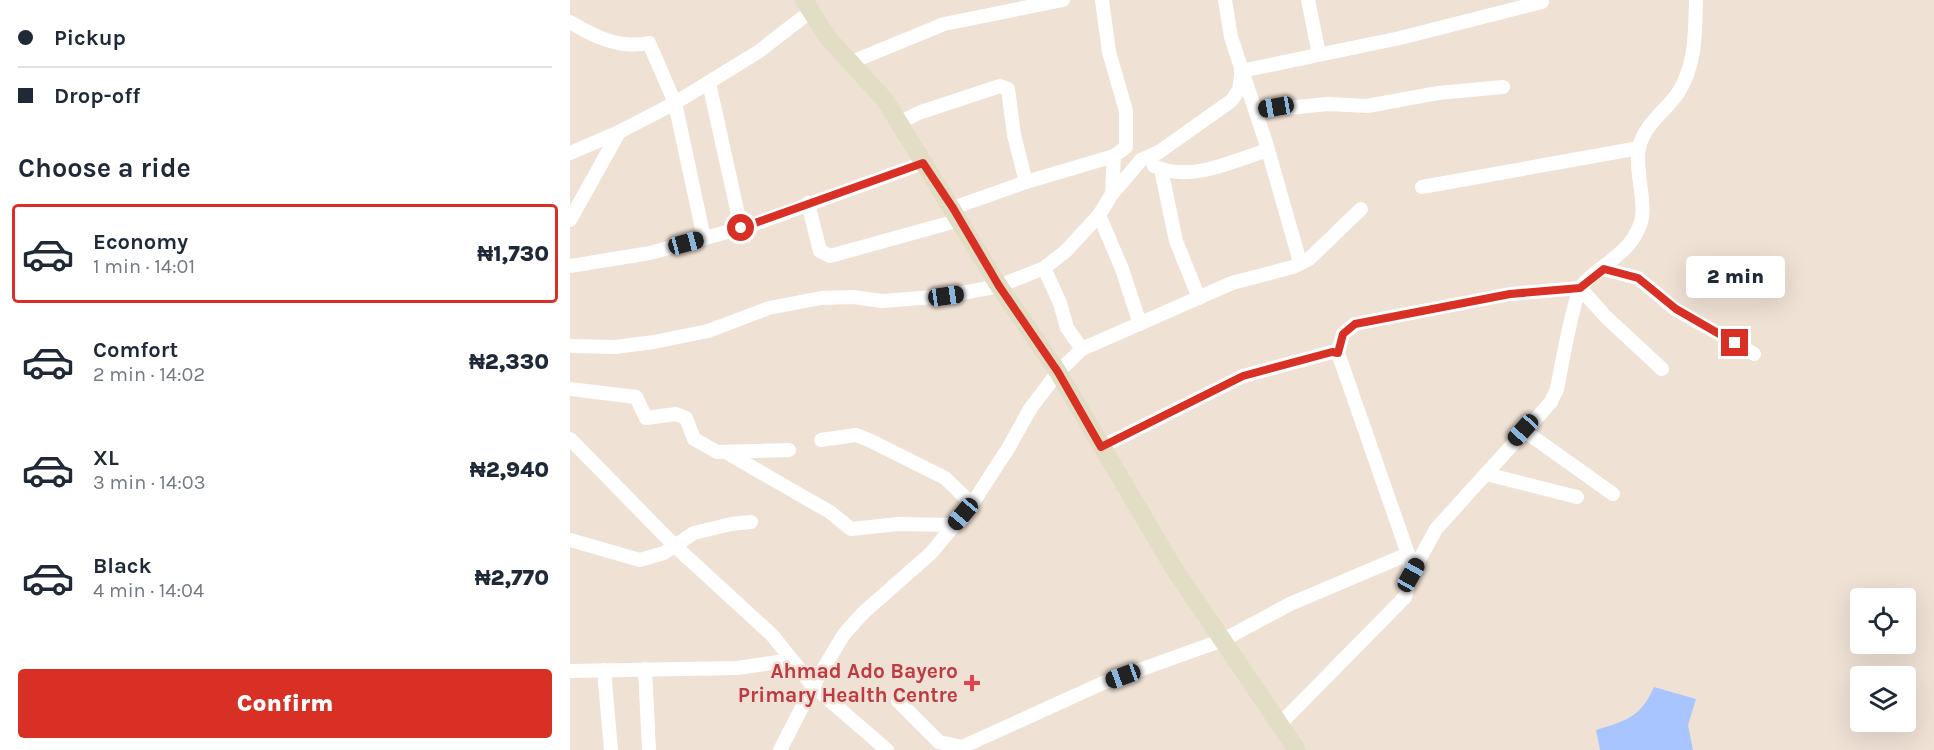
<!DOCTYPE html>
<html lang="en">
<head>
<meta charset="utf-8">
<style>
	body { margin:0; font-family:Karla,sans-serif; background:#f2f2f3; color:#1f2937; height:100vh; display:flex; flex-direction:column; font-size:22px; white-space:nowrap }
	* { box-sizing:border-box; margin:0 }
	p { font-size:20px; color:#747a83 }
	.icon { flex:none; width:33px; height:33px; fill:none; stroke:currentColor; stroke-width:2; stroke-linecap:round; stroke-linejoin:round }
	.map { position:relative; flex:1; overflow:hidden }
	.panel { display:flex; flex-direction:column; background:#fff; width:570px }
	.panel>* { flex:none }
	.top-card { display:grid; align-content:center; height:132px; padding:0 18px; background:#fff }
	.fabs { position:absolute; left:1280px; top:588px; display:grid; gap:12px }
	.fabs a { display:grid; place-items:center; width:66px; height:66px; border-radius:6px; background:#fff; box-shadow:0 6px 24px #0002; font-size:30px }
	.end { position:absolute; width:27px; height:27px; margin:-14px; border:8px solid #d93025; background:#fff; box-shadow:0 0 0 3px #fff }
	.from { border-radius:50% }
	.bubble { position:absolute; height:42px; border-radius:6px; background:#fff; box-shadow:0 6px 24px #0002; font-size:20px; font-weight:800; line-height:42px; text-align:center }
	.car { position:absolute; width:18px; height:36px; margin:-18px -9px; border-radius:8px; box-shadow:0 0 4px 2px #0007; background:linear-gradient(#222 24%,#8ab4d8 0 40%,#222 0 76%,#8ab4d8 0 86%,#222 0) }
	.top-card b { display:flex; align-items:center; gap:21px; height:57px; font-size:22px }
	.top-card b+b { border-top:2px solid #e0e1e3 }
	.top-card i { width:15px; height:15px; background:#1f2937 }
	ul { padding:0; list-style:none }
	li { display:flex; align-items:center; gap:18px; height:99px; margin:0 12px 9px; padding:0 6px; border:3px solid transparent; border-radius:6px }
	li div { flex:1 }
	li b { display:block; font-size:22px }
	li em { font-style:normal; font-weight:800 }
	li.on { border-color:#d93025 }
	li>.icon { width:54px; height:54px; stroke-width:1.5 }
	h2 { padding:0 18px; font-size:27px; line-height:72px }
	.button { display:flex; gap:12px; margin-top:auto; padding:12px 18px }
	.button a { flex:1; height:69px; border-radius:6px; background:#d93025; color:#fff; font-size:24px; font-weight:800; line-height:69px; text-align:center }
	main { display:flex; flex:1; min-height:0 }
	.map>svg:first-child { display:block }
</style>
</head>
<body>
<main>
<section class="panel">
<div class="top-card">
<b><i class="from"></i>Pickup</b>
<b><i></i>Drop-off</b>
</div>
<h2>Choose a ride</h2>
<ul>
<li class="on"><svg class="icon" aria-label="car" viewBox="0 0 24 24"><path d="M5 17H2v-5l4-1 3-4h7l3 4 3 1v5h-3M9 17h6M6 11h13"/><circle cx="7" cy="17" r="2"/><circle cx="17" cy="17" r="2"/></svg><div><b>Economy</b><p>1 min · 14:01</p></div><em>₦1,730</em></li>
<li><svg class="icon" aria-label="car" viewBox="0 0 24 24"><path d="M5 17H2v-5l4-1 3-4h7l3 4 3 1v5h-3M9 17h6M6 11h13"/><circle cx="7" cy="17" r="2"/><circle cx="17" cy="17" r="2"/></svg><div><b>Comfort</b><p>2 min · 14:02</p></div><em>₦2,330</em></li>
<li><svg class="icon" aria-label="car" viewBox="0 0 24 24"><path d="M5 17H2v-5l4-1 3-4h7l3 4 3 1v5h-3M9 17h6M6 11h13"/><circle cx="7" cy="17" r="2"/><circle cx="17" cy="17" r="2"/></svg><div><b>XL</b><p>3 min · 14:03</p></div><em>₦2,940</em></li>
<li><svg class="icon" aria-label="car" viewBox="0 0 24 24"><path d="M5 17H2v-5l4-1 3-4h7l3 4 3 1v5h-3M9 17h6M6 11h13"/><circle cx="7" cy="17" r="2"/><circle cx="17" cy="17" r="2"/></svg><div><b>Black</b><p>4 min · 14:04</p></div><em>₦2,770</em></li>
</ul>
<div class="button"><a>Confirm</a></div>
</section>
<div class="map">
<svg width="1364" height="750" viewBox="0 0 1364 750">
	<rect width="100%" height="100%" fill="#efe1d4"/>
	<path fill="#a9c5ff" d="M1084,687L1126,699L1118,725L1123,750H1030L1026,730C1056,721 1071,717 1084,687Z"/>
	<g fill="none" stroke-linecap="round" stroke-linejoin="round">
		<g stroke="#fff" stroke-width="14">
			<path d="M655,0L661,37L696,143L730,262"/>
			<path d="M738,0L749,54"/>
			<path d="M0,22C25,37 50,49 79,43L105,103L134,238"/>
			<path d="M279,63L374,24L493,0"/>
			<path d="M671,71L830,38L972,2"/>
			<path d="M139,83L171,228"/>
			<path d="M686,111L758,104L797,106L868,93L933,87"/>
			<path d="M330,122L351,112L430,86L438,89L444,135L456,182L383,208"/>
			<path d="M0,153L49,132"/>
			<path d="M584,166C621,183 662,161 698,150"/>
			<path d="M591,169L606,241L629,298"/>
			<path d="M456,182L544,156"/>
			<path d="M852,187L1069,148"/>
			<path d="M543,193L571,160L589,152L661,101L669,90L671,76"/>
			<path d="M238,203L250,251L260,256L390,220"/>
			<path d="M529,215L552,269L570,324"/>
			<path d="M0,220L49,132L105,103L188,52L241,11"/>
			<path d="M0,266L80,253L179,226L353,163"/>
			<path d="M474,268L490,303L497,328L512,349"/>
			<path d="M1033,269L1068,278L1105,309L1184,354"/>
			<path d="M0,346L45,347L84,342L138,331L199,308L251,298L283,297L312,301L376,296L429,286L474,268L496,251L529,215L542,194L544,156L556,147V111L539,52L532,0"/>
			<path d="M768,353L773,334L785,324L940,294L1010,288L1036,317L1092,369"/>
			<path d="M0,389L66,397L76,418L106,414L116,418L124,439L147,452L219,450"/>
			<path d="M953,430L1043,494"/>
			<path d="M0,439L106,547L202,635L243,686L317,750"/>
			<path d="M251,440L286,435L299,440L375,478L402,504"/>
			<path d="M531,447L673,376L762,352L768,353L838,554L841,575L835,597L710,724"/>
			<path d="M159,454L260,512L281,529L328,524L384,525"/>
			<path d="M916,474L1007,497"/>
			<path d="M0,540L70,560L94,553L124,533L161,524L181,522"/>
			<path d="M841,575L866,529L981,402L987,389C990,373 1004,297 1011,287C1029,264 1058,257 1070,225C1078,205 1064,171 1069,148C1074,124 1095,112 1108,93C1126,65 1125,32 1126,0"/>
			<path d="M75,669L79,750"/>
			<path d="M34,670L41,750"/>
			<path d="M0,671L167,668L222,660"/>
			<path d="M328,701L369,742L392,747L533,683L653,640L720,604L838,554"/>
			<path d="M210,750L243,686L274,634L293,613L361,553L402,504L439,447L460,409L488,372L512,349L662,283L723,267L739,259L791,209"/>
		</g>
		<path stroke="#e2dec5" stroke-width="18" d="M234,0L258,38L315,100L429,286L488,372L603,567L727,750"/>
	</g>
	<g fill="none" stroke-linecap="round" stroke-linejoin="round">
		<path stroke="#d93025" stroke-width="8" d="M171,228L353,163L383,208L429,286L488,372L531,447L673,376L762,352L768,353L773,334L785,324L940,294L1010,288L1034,269L1068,278L1106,309L1165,343"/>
	</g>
	<path fill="#e0444e" stroke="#efe1d4" stroke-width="2" d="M399 674h6v6h6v6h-6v6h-6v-6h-6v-6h6z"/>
	<g text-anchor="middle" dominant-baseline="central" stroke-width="5" stroke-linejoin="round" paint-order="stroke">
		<g font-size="21" font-weight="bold" fill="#be3a42" stroke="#efe1d4" text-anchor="end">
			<text x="388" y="671">Ahmad Ado Bayero<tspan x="388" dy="24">Primary Health Centre</tspan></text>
		</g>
	</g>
</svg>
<div class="fabs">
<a><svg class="icon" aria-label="locate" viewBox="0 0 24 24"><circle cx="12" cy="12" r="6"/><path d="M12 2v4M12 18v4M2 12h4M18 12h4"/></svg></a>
<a><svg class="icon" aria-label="layers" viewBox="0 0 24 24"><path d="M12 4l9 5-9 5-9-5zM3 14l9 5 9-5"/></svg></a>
</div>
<i class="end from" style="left:171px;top:228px"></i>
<i class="end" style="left:1165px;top:343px"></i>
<div class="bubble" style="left:1116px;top:256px;width:99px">2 min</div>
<i class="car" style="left:706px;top:107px;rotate:260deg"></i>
<i class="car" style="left:116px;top:243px;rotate:75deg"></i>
<i class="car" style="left:376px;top:296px;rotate:82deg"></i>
<i class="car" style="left:953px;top:430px;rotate:222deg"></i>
<i class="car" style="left:393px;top:514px;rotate:220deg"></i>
<i class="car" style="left:841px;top:575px;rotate:29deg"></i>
<i class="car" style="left:553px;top:676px;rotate:250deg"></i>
</div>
</main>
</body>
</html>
